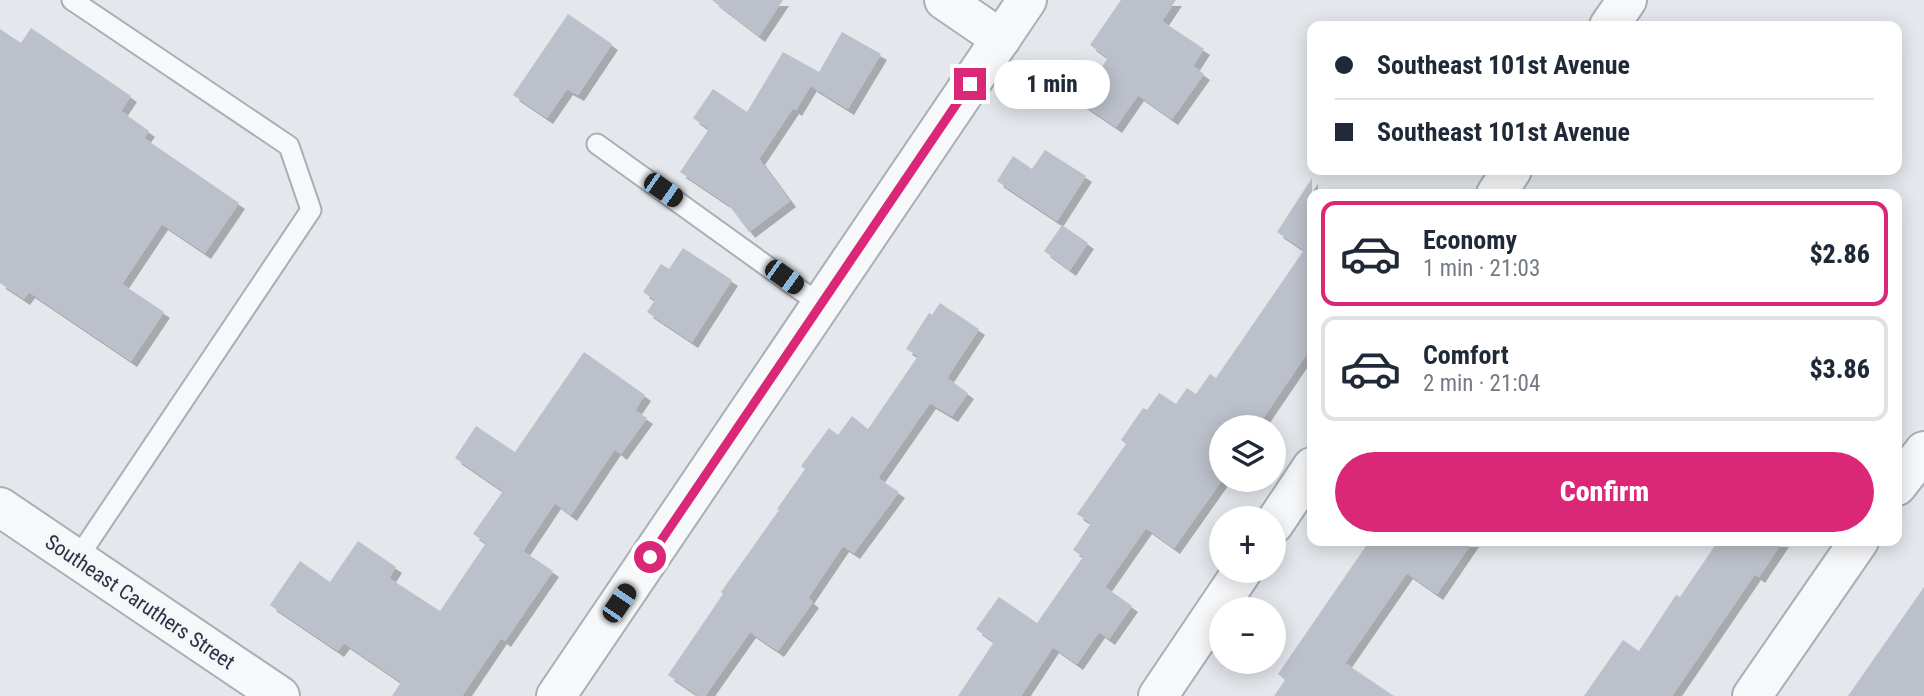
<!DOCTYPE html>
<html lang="en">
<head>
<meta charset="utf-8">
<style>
	body { margin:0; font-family:"Roboto Condensed",sans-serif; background:#f6f6f7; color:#1f2937; height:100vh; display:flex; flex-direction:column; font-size:26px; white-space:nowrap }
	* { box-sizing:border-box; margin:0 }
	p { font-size:23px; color:#747a83 }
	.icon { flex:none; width:38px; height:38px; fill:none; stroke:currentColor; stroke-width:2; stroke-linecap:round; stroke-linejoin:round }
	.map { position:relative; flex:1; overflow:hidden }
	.drawer { position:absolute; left:1307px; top:189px; width:595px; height:357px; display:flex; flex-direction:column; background:#fff; border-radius:14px; box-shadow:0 4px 18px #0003 }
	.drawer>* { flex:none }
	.top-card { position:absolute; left:1307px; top:21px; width:595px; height:154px; border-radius:14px; box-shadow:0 4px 18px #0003; display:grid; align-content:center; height:154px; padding:0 28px; background:#fff }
	.fabs { position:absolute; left:1209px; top:415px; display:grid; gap:14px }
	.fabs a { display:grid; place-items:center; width:77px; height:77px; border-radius:50%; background:#fff; box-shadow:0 4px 18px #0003; font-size:35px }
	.end { position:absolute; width:32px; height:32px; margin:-16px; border:9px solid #db2777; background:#fff; box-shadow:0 0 0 4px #fff }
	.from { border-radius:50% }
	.bubble { position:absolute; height:49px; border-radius:24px; background:#fff; box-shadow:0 4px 18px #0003; font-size:23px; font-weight:800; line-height:49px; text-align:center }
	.car { position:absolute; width:21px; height:42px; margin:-21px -10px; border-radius:9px; box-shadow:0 0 5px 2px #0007; background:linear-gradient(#222 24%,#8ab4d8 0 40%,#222 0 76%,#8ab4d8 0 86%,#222 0) }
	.top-card b { display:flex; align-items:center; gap:24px; height:66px; font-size:26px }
	.top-card b+b { border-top:2px solid #e0e1e3 }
	.top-card i { width:18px; height:18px; background:#1f2937 }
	ul { padding:12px 0 0; list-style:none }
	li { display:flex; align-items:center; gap:21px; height:105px; margin:0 14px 10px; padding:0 14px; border:4px solid #e0e1e3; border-radius:14px }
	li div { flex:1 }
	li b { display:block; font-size:26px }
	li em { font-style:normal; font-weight:800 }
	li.on { border-color:#db2777 }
	li>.icon { width:63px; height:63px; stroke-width:1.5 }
	.cta { display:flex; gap:14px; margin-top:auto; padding:14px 28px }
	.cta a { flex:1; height:80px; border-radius:42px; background:#db2777; color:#fff; font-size:28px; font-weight:800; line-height:80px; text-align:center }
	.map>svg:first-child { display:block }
</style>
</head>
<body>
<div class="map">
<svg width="1924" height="696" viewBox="0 0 1924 696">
	<defs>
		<filter id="shadow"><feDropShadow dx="6" dy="6" stdDeviation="0" flood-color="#0004"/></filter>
	</defs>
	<rect width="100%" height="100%" fill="#e4e7ec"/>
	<g fill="#bbc0ca" filter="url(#shadow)">
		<path d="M712,0H783L759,36Z"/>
		<path d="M1121,0H1176L1162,21L1204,49L1193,66L1204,74L1172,119L1138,95L1116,127L1078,101L1108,58L1090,45Z"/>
		<path d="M568,14L612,44L578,95L567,89L547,118L513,95Z"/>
		<path d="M31,28L131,96L121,111L149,131L144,138L239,203L205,253L162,224L122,284L164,312L131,361L29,292L24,299L0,283V29L21,43Z"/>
		<path d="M842,32L881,54L848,109L811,86L817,75L796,110L793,108L759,159L790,201L749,232L729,205L680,172L709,129L693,118L713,89L747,112L783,52L819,72Z"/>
		<path d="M1045,150L1086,176L1057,221L997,181L1013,156L1032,169Z"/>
		<path d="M1312,178V346L1257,427H1222V480L1174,548L1146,528L1105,587L1132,606L1109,639L1099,632L1077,664L1053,647L1021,696H958L994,642L976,629L999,597L1037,623L1083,557L1073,550L1091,523L1077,514L1126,444L1121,440L1143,408L1147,410L1159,393L1176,404L1187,388L1196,394L1210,374L1216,378L1304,250L1277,232Z"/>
		<path d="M1062,225L1088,243L1070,270L1044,251Z"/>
		<path d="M683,248L732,280L692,342L647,312L655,300L643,292L661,264L669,269Z"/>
		<path d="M940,303L979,329L947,378L968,393L952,416L930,403L878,478L899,492L854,553L843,546L808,598L813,602L778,651L750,632L705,696H699L668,675L723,594L721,592L779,510L777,509L805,469L801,466L829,428L838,435L852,416L868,429L918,356L906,349L929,313L932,315Z"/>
		<path d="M584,352L645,395L635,410L647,418L621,454L615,449L571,515L555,503L523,551L553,571L505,641L501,638L462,696H392L401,682L344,643L338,651L270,605L300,561L330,582L358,541L396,567L389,578L440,611L486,543L473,534L503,491L455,458L476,426L515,452Z"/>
		<path d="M1359,541H1473L1437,594L1407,573L1345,663L1394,696H1274L1285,680L1278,674L1366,546Z"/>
		<path d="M1718,541H1783L1759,577L1755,574L1672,696H1584L1623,640L1639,651L1676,595L1680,597Z"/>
		<path d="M1924,587V696H1848Z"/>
	</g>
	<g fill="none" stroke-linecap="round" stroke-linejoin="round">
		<g stroke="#a9aeb7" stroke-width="23">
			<g id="lane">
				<path d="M72,0L289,146L311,210L77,559"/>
				<path d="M597,144L821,305"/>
			</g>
		</g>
		<g stroke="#a9aeb7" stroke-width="42">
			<g id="street">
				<path d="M944,0L1001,39"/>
				<path d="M1609,26L1627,0"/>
				<path d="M1496,194L1512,170"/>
				<path d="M1897,486L1924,451"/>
				<path d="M0,507L280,696"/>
				<path d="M1274,524L1312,467"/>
				<path d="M556,696L1027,0"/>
				<path d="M1158,696L1243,570"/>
				<path d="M1752,696L1859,541"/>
			</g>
		</g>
		<use href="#lane" stroke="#f7f8fa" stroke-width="19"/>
		<use href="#street" stroke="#f7f8fa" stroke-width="38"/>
	</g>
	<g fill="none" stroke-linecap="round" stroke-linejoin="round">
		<path stroke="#db2777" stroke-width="9" d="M650,557L970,84"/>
	</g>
	<g text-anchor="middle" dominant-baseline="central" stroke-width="5" stroke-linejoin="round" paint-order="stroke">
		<g font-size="21" fill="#2b3445" stroke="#f4f6f9">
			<text transform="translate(140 602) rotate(34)">Southeast Caruthers Street</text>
		</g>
	</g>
</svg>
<div class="fabs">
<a><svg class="icon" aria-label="layers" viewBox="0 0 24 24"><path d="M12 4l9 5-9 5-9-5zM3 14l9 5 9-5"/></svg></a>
<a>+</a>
<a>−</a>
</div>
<i class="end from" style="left:650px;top:557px"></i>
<i class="end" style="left:970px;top:84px"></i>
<div class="bubble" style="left:994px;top:60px;width:116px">1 min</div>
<i class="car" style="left:663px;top:190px;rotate:125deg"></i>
<i class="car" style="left:784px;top:277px;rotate:126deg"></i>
<i class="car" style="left:619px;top:603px;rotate:34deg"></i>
<div class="top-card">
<b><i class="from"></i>Southeast 101st Avenue</b>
<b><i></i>Southeast 101st Avenue</b>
</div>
<section class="drawer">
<ul>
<li class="on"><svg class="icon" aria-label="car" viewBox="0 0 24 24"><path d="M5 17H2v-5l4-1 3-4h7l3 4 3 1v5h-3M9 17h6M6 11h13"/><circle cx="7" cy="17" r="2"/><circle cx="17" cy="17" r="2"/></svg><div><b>Economy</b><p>1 min · 21:03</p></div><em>$2.86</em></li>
<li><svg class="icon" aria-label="car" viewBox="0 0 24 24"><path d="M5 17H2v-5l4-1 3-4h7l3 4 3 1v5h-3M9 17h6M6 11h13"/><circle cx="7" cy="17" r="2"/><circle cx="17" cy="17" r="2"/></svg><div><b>Comfort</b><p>2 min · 21:04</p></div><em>$3.86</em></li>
</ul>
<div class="cta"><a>Confirm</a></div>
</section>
</div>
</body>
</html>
